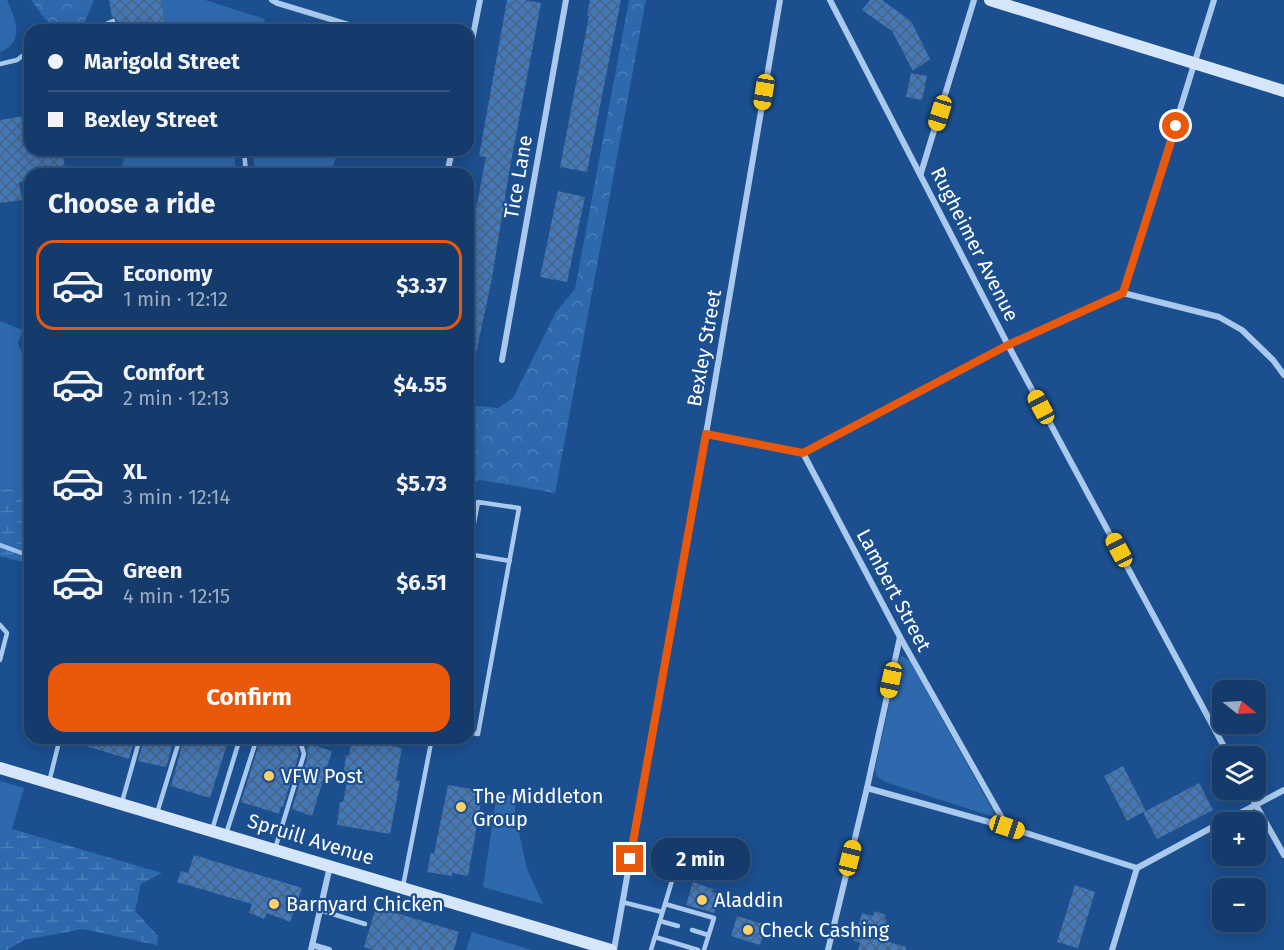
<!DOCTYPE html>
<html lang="en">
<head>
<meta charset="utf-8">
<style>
	body { margin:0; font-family:"Fira Sans",sans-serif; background:#1d4271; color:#f1f3f6; height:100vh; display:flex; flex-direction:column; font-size:22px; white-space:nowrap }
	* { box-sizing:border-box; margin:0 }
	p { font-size:20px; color:#9dadc1 }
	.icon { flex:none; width:33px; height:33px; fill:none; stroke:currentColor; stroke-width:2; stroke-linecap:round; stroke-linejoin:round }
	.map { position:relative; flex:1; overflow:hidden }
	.panel { position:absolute; left:24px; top:168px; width:450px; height:576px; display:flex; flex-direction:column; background:#143b6b; border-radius:18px; box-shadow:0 3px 15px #0003,0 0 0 2px #33557e }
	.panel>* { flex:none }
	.guide { position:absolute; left:24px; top:24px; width:450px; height:132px; border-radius:18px; box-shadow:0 3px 15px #0003,0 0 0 2px #33557e; display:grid; align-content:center; height:132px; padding:0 24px; background:#143b6b }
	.needle { width:39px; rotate:108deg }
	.buttons { position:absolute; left:1212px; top:680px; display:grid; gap:12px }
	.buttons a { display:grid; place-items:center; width:54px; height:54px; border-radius:12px; background:#143b6b; box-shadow:0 3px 15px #0003,0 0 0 2px #33557e; font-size:30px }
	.end { position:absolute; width:27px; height:27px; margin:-14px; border:8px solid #ea580c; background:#fff; box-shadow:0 0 0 3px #fff }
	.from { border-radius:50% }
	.bubble { position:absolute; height:42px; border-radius:18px; background:#143b6b; box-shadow:0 3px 15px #0003,0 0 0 2px #33557e; font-size:20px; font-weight:700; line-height:42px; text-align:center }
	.car { position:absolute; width:18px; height:36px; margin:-18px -9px; border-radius:8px; box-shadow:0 0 4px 2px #0007; background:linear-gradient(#f5c518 24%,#345 0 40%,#f5c518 0 76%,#345 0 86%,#f5c518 0) }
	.guide b { display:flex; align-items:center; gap:21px; height:57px; font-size:22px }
	.guide b+b { border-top:2px solid #33557e }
	.guide i { width:15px; height:15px; background:#f1f3f6 }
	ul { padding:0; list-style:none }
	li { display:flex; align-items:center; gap:18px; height:90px; margin:0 12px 9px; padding:0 12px; border:3px solid transparent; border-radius:18px }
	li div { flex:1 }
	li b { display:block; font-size:22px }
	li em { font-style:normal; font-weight:700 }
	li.on { border-color:#ea580c }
	li>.icon { width:54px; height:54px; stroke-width:1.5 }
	h2 { padding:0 24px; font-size:27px; line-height:72px }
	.action { display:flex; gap:12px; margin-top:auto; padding:12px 24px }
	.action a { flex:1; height:69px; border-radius:18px; background:#ea580c; color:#fff; font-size:24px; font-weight:700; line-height:69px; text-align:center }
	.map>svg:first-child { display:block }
</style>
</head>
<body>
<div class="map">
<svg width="1284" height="950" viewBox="0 0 1284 950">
	<defs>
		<pattern id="forest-crowns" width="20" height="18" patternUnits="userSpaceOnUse" patternTransform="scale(1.5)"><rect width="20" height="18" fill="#2e69ad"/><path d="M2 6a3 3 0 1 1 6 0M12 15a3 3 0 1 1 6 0" fill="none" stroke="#4d80b9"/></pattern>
		<pattern id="wetland-marsh" width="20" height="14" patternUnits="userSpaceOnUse" patternTransform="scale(1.5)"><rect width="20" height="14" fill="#2e69ad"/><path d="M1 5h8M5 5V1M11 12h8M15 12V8" fill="none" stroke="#4d80b9"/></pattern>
		<pattern id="building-cross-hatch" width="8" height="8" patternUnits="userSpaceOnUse" patternTransform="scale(1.5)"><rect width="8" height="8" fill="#4478b7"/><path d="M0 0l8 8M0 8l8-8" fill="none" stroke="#486282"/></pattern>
	</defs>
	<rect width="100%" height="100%" fill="#1b4f8f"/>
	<g fill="#2e69ad">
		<path d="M0,0H7C15,18 26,42 0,52Z"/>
		<path d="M161,0H205L265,19L262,30H159L166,28Z"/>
		<path d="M126,150H234L236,174H120Z"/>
		<path d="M253,150H338L331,174H255Z"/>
		<path d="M0,321L23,330L18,343L30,374V491L0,488Z"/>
		<path d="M902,656L910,661L997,818L885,782L876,776L875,769L899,659Z"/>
		<path d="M0,781L24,788L9,839L0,836Z"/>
		<path d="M497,793L515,796V815L527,869L543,904L483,887Z"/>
		<path d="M472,932L532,950H466Z"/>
	</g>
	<g fill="url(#forest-crowns)">
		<path d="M31,0H94L84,23L59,30L45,19Z"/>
		<path d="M629,0H646L555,493L480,480L468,483V452L474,443L468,437V405L498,408L513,398L556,312L575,289Z"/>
	</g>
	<g fill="url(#wetland-marsh)">
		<path d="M0,488L30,491V564L0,556Z"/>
		<path d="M12,829L162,873L141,884L135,911L158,936L157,945L83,929L24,940L7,950H0V836L9,838Z"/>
	</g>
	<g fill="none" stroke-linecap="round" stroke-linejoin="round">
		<path stroke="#9cc4f0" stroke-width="4.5" d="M0,545L30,556"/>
	</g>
	<g fill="url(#building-cross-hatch)">
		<path d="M109,0H161L166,29L115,30L114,25L117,20L112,17Z"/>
		<path d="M507,0H524L541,3L510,167L492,278L473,368L468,367V240L471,224H473L486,157L479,156Z"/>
		<path d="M590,0H621L587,172L560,167L589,16L587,15Z"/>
		<path d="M870,0H882L911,21L930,59L913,71L892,31L862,10Z"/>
		<path d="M911,73L927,76L922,100L906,97Z"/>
		<path d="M30,115V150H62L66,174H30V181L19,182L22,200L0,203V120Z"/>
		<path d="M558,191L585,197L567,282L540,277Z"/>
		<path d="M70,738H135L129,759L69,741Z"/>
		<path d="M144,738H175L166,767L138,761Z"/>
		<path d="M184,738H229L210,798L171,786Z"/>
		<path d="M261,738H271L297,746L299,754L283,807L281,806L279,814L241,802Z"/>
		<path d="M352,738L402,748L396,780L400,781L390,834L337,825L340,802H343L349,773L344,771L346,755L349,756Z"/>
		<path d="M310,744L332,751L312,816L292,809L308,755L307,749Z"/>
		<path d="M1123,766L1146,811L1199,783L1213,810L1157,839L1143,812L1127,821L1104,776Z"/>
		<path d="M448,785L483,791L468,876L452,873V876L427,872L431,852L434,854Z"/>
		<path d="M194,855L302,888L290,922L267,913L264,919L249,913L252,904L177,882L181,871L188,873Z"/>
		<path d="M693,882L713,889L712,892L721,894L714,913L686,905Z"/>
		<path d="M1075,885L1095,892L1078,948L1057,942Z"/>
		<path d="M376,907L459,932L454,950H373L364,947Z"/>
		<path d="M874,911L886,915L884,919L887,920L880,939L906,947V950H858L860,943L854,941L862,913L873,916Z"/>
		<path d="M737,916L766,925L760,945L731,936Z"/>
	</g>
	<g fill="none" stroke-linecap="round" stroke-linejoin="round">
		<g stroke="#a9c9ee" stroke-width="4.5">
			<path d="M92,30L113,21"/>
			<path d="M0,64L17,60L30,50"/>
			<path d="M244,150L246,174"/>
			<path d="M0,625L7,633L0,660"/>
			<path d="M468,732L478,734L519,508L478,502L468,554L510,561"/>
			<path d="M49,782L60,738"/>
			<path d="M122,802L140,738"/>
			<path d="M157,813L180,738"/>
			<path d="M212,830L240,738"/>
			<path d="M226,834L257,738"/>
			<path d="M275,849L304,754L301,744L296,738"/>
			<path d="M403,886L432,738"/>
			<path d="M622,902L662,912"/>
			<path d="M665,904L674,874"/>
			<path d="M320,910L365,924"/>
			<path d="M660,921L678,926"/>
			<path d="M692,930L708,935"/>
			<path d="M655,937L698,950"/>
			<path d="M651,950L665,904L714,918L704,950"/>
		</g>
		<g stroke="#a9c9ee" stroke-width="6">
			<path d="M272,0L277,3L366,30"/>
			<path d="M830,0L1008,345L1229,756"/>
			<path d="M468,61L480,0"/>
			<path d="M921,173L974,0"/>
			<path d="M447,174L452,150"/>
			<path d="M1123,293L1214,0"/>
			<path d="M502,360L566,0"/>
			<path d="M706,434L803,453L900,637L1007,827"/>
			<path d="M803,453L1008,345L1123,293L1219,317L1242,330L1273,360L1284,375"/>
			<path d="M867,788L1007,827L1137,868"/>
			<path d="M1247,789L1284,855"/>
			<path d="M1223,822L1284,790"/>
			<path d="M312,945L329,950"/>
			<path d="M311,950L330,866"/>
			<path d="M614,950L706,434L780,0"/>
			<path d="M828,950L867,788L900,637"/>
			<path d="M1112,950L1137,868L1222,822"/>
		</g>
		<g stroke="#d6e6fa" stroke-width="12">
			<path d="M990,0L1284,91"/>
			<path d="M0,768L611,950"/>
		</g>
	</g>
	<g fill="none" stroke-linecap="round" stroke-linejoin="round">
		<path stroke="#ea580c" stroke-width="8" d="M630,859L706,434L803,453L1008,345L1123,293L1176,126"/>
	</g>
	<g fill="#ffd166" stroke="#1b4f8f" stroke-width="2">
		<circle cx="269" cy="776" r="6"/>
		<circle cx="461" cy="807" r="6"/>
		<circle cx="702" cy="900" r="6"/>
		<circle cx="274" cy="904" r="6"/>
		<circle cx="748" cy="930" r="6"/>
	</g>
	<g text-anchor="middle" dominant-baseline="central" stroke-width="4.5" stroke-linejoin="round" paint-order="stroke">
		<g font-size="20" fill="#fff" stroke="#1b4f8f">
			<text transform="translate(518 177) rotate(-80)">Tice Lane</text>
			<text transform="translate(975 244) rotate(63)">Rugheimer Avenue</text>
			<text transform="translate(704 348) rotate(-80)">Bexley Street</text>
			<text transform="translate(894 590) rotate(62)">Lambert Street</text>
			<text transform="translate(311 839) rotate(17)">Spruill Avenue</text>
		</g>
		<g font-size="20" fill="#fff" stroke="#1b4f8f" text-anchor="start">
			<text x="281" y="776">VFW Post</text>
			<text x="473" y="796">The Middleton<tspan x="473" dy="23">Group</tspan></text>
			<text x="714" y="900">Aladdin</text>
			<text x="286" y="904">Barnyard Chicken</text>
			<text x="760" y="930">Check Cashing</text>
		</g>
	</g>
</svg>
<div class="buttons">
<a><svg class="needle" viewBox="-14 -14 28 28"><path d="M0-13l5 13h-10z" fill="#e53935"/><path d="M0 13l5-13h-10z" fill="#9dadc1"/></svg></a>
<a><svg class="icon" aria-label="layers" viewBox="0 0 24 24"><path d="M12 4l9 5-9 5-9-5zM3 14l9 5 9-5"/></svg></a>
<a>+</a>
<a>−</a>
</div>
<i class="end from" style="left:1176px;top:126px"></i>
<i class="end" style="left:630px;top:859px"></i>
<div class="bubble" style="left:651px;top:838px;width:99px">2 min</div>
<i class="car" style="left:764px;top:92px;rotate:189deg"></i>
<i class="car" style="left:940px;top:113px;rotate:197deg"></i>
<i class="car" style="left:1041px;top:407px;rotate:332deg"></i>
<i class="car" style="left:1119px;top:550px;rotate:332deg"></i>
<i class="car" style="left:891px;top:680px;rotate:192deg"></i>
<i class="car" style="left:1007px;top:827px;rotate:108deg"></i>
<i class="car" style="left:850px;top:858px;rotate:14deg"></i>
<div class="guide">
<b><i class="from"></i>Marigold Street</b>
<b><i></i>Bexley Street</b>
</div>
<section class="panel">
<h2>Choose a ride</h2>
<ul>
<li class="on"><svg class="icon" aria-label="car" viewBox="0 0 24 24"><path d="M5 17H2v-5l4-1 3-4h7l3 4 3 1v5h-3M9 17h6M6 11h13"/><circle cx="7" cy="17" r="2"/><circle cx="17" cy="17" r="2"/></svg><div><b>Economy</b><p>1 min · 12:12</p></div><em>$3.37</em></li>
<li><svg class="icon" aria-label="car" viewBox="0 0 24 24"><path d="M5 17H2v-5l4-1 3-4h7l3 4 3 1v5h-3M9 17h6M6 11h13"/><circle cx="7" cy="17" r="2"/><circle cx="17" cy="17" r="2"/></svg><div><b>Comfort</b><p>2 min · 12:13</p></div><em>$4.55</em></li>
<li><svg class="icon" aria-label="car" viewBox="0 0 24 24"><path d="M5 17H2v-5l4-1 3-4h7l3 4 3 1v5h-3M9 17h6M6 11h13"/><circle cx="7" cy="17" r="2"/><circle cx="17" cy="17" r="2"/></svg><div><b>XL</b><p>3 min · 12:14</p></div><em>$5.73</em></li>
<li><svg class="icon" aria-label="car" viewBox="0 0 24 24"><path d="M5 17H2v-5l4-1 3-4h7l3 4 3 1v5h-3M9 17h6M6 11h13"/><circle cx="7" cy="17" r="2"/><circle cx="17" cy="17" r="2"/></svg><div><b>Green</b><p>4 min · 12:15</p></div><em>$6.51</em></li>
</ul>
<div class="action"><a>Confirm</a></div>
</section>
</div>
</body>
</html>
